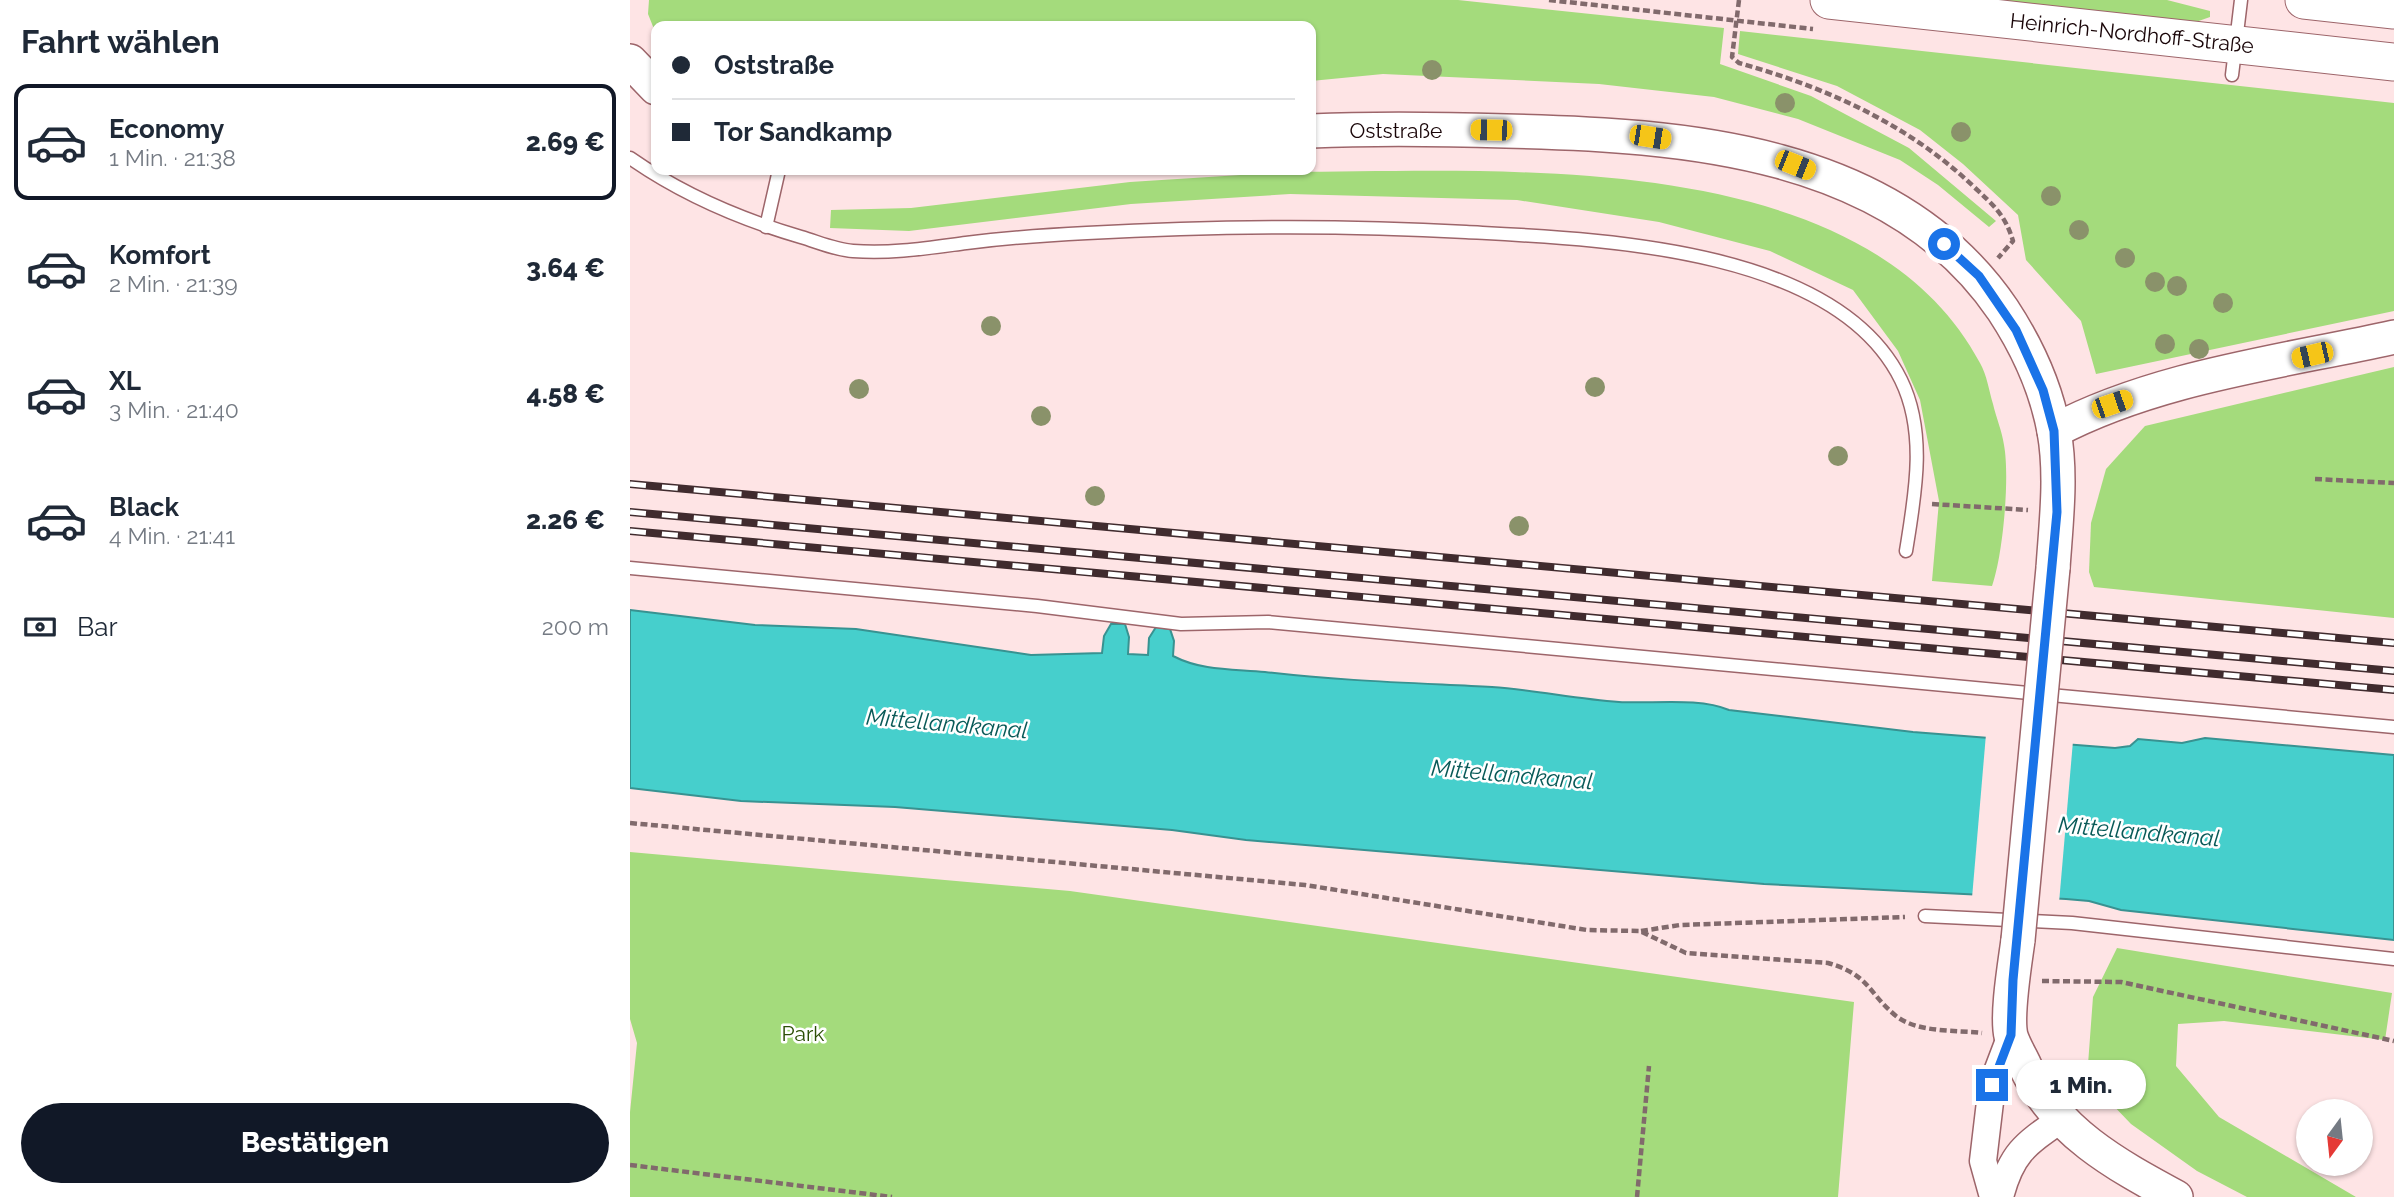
<!DOCTYPE html>
<html lang="de">
<head>
<meta charset="utf-8">
<style>
	body { margin:0; font-family:Raleway,sans-serif; background:#f6f6f7; color:#1f2937; height:100vh; display:flex; flex-direction:column; font-size:26px; white-space:nowrap }
	* { box-sizing:border-box; margin:0 }
	p { font-size:23px; color:#747a83 }
	.icon { flex:none; width:38px; height:38px; fill:none; stroke:currentColor; stroke-width:2; stroke-linecap:round; stroke-linejoin:round }
	.map { position:relative; flex:1; overflow:hidden }
	.sheet { display:flex; flex-direction:column; background:#fff; width:630px }
	.sheet>* { flex:none }
	.top-card { position:absolute; left:21px; top:21px; width:665px; height:154px; border-radius:14px; box-shadow:0 2px 5px #0004; display:grid; align-content:center; height:154px; padding:0 21px; background:#fff }
	.needle { width:46px; rotate:195deg }
	.tools { position:absolute; left:1666px; top:1099px; display:grid; gap:14px }
	.tools a { display:grid; place-items:center; width:77px; height:77px; border-radius:50%; background:#fff; box-shadow:0 2px 5px #0004; font-size:35px }
	.end { position:absolute; width:32px; height:32px; margin:-16px; border:9px solid #1a73e8; background:#fff; box-shadow:0 0 0 4px #fff }
	.from { border-radius:50% }
	.bubble { position:absolute; height:49px; border-radius:24px; background:#fff; box-shadow:0 2px 5px #0004; font-size:23px; font-weight:800; line-height:49px; text-align:center }
	.car { position:absolute; width:21px; height:42px; margin:-21px -10px; border-radius:9px; box-shadow:0 0 5px 2px #0007; background:linear-gradient(#f5c518 24%,#345 0 40%,#f5c518 0 76%,#345 0 86%,#f5c518 0) }
	.top-card b { display:flex; align-items:center; gap:24px; height:66px; font-size:26px }
	.top-card b+b { border-top:2px solid #e0e1e3 }
	.top-card i { width:18px; height:18px; background:#1f2937 }
	ul { padding:0; list-style:none }
	li { display:flex; align-items:center; gap:21px; height:116px; margin:0 14px 10px; padding:0 7px; border:4px solid transparent; border-radius:14px }
	li div { flex:1 }
	li b { display:block; font-size:26px }
	li em { font-style:normal; font-weight:800 }
	li.current { border-color:#111827 }
	li>.icon { width:63px; height:63px; stroke-width:1.5 }
	h2 { padding:0 21px; font-size:32px; line-height:84px }
	.pay { display:flex; align-items:center; gap:18px; height:77px; padding:0 21px; font-size:26px }
	.pay p { margin-inline-start:auto }
	.primary-button { display:flex; gap:14px; margin-top:auto; padding:14px 21px }
	.primary-button a { flex:1; height:80px; border-radius:42px; background:#111827; color:#fff; font-size:28px; font-weight:800; line-height:80px; text-align:center }
	main { display:flex; flex:1; min-height:0 }
	.map>svg:first-child { display:block }
</style>
</head>
<body>
<main>
<section class="sheet">
<h2>Fahrt wählen</h2>
<ul>
<li class="current"><svg class="icon" aria-label="car" viewBox="0 0 24 24"><path d="M5 17H2v-5l4-1 3-4h7l3 4 3 1v5h-3M9 17h6M6 11h13"/><circle cx="7" cy="17" r="2"/><circle cx="17" cy="17" r="2"/></svg><div><b>Economy</b><p>1 Min. · 21:38</p></div><em>2.69 €</em></li>
<li><svg class="icon" aria-label="car" viewBox="0 0 24 24"><path d="M5 17H2v-5l4-1 3-4h7l3 4 3 1v5h-3M9 17h6M6 11h13"/><circle cx="7" cy="17" r="2"/><circle cx="17" cy="17" r="2"/></svg><div><b>Komfort</b><p>2 Min. · 21:39</p></div><em>3.64 €</em></li>
<li><svg class="icon" aria-label="car" viewBox="0 0 24 24"><path d="M5 17H2v-5l4-1 3-4h7l3 4 3 1v5h-3M9 17h6M6 11h13"/><circle cx="7" cy="17" r="2"/><circle cx="17" cy="17" r="2"/></svg><div><b>XL</b><p>3 Min. · 21:40</p></div><em>4.58 €</em></li>
<li><svg class="icon" aria-label="car" viewBox="0 0 24 24"><path d="M5 17H2v-5l4-1 3-4h7l3 4 3 1v5h-3M9 17h6M6 11h13"/><circle cx="7" cy="17" r="2"/><circle cx="17" cy="17" r="2"/></svg><div><b>Black</b><p>4 Min. · 21:41</p></div><em>2.26 €</em></li>
</ul>
<div class="pay"><svg class="icon" aria-label="cash" viewBox="0 0 24 24"><path d="M3 7h18v10H3z"/><circle cx="12" cy="12" r="2"/></svg>Bar<p>200 m</p></div>
<div class="primary-button"><a>Bestätigen</a></div>
</section>
<div class="map">
<svg width="1764" height="1197" viewBox="0 0 1764 1197">
	<rect width="100%" height="100%" fill="#fee4e5"/>
	<g fill="#a4db7c">
		<path d="M19,0H828L1094,28L1090,64L1181,96L1279,148L1366,221L1359,227L1308,185L1270,160L1168,119L1084,97L969,84L753,74L681,81V26H26V34L18,14Z"/>
		<path d="M1365,0H1537L1580,11V17L1563,23Z"/>
		<path d="M1110,31L1764,103V311L1466,374L1451,321L1396,260L1388,215L1333,164L1290,130L1207,86L1108,54Z"/>
		<path d="M659,172C870,172 1233,144 1350,363C1357,375 1359,391 1363,404C1366,417 1372,431 1374,445C1380,477 1373,555 1362,586L1302,581L1309,501L1290,400L1268,351L1223,290L1140,251L1029,222L887,200L660,194L501,204L279,231L200,228L201,210L281,208L500,182Z"/>
		<path d="M1764,367V618L1464,587L1459,572L1461,523L1476,469L1515,426Z"/>
		<path d="M0,852L440,891L1224,1002L1208,1197H0V1112L7,1043L0,1019Z"/>
		<path d="M1487,948L1762,993L1755,1040L1594,1021L1548,1024L1546,1066L1589,1117L1726,1197H1617L1567,1171L1501,1124L1457,1078L1463,997Z"/>
	</g>
	<path fill="#46cfcc" stroke="#389291" stroke-width="2" d="M0,610L125,625L226,629L401,655L472,653L474,636L481,624H495L499,637L498,654L518,655L519,638L526,627L540,629L544,641L543,656C572,671 602,669 635,672C711,681 786,683 862,687C905,690 946,699 989,702C1022,704 1069,697 1099,710L1283,732L1485,748L1500,746L1508,739L1552,743L1575,738L1764,755V940L1491,910L1459,901L1436,899L1134,884L616,840L542,830L265,807L111,801L0,788Z"/>
	<path fill="#fee4e5" d="M1356,734L1443,741L1429,903L1342,898Z"/>
	<g fill="none" stroke-linecap="round" stroke-linejoin="round">
		<g stroke="#9d656a" stroke-width="15">
			<g id="service">
				<path d="M1602,75L1611,0"/>
				<path d="M0,158C53,195 109,219 171,237C188,242 206,250 223,251C261,254 298,248 336,243C376,238 417,235 457,233C584,226 710,225 836,232C965,239 1205,246 1271,380C1297,433 1285,495 1276,551"/>
				<path d="M136,227L149,170"/>
				<path d="M0,568L407,606L551,624L638,622L1764,727"/>
				<path d="M1295,916L1442,923L1764,959"/>
			</g>
		</g>
		<g stroke="#9d656a" stroke-width="29">
			<g id="minor">
				<path d="M1363,1197L1353,1161L1362,1085L1381,1035"/>
				<path d="M1370,1197C1381,1154 1394,1145 1430,1120"/>
			</g>
		</g>
		<g stroke="#9d656a" stroke-width="36">
			<g id="tertiary">
				<path d="M0,61L26,88"/>
				<path d="M681,131C746,128 811,129 876,131C1053,135 1264,149 1373,310C1396,345 1416,388 1424,431C1432,475 1426,523 1423,568"/>
				<path d="M1424,431C1526,377 1651,362 1764,337"/>
				<path d="M1388,940C1385,963 1376,1015 1381,1036C1384,1046 1391,1057 1395,1066C1426,1132 1485,1164 1546,1197"/>
			</g>
		</g>
		<g stroke="#9d656a" stroke-width="39">
			<g id="secondary">
				<path d="M1199,0L1764,62"/>
				<path d="M1674,0L1764,10"/>
			</g>
		</g>
		<g stroke="#816a6c" stroke-width="4.5" stroke-dasharray="7 3.5" stroke-linecap="butt">
			<path d="M919,0L1183,29"/>
			<path d="M1109,0L1102,57L1109,63C1195,87 1278,124 1343,186C1363,205 1375,214 1383,241L1368,258"/>
			<path d="M1685,479L1764,483"/>
			<path d="M1302,504L1398,510"/>
			<path d="M0,823L675,885L957,930L1010,931L1056,953L1198,963C1240,975 1237,992 1266,1016C1288,1033 1326,1030 1352,1033"/>
			<path d="M1011,931L1050,925L1275,917"/>
			<path d="M1412,981L1491,982L1764,1041"/>
			<path d="M0,1165L262,1197"/>
			<path d="M1007,1197L1019,1066"/>
		</g>
		<use href="#service" stroke="#fff" stroke-width="12"/>
		<use href="#minor" stroke="#fff" stroke-width="26"/>
		<use href="#tertiary" stroke="#fff" stroke-width="33"/>
		<use href="#secondary" stroke="#fff" stroke-width="37"/>
		<g stroke="#402b2e" stroke-width="8">
			<g id="rail">
				<path d="M0,484L1764,643"/>
				<path d="M0,512L1764,671"/>
				<path d="M0,531L1764,690"/>
			</g>
		</g>
		<use href="#rail" stroke="#fff" stroke-width="5" stroke-dasharray="16" stroke-linecap="butt"/>
		<g stroke="#9d656a" stroke-width="36" stroke-linecap="butt">
			<path id="tertiary-bridge" d="M1388,940L1423,568"/>
		</g>
		<use href="#tertiary-bridge" stroke="#fff" stroke-width="33"/>
	</g>
	<g fill="#8a926a">
		<circle cx="802" cy="70" r="10"/>
		<circle cx="1155" cy="103" r="10"/>
		<circle cx="1331" cy="132" r="10"/>
		<circle cx="1421" cy="196" r="10"/>
		<circle cx="1449" cy="230" r="10"/>
		<circle cx="1495" cy="258" r="10"/>
		<circle cx="1525" cy="282" r="10"/>
		<circle cx="1547" cy="286" r="10"/>
		<circle cx="1593" cy="303" r="10"/>
		<circle cx="361" cy="326" r="10"/>
		<circle cx="1535" cy="344" r="10"/>
		<circle cx="1569" cy="349" r="10"/>
		<circle cx="965" cy="387" r="10"/>
		<circle cx="229" cy="389" r="10"/>
		<circle cx="411" cy="416" r="10"/>
		<circle cx="1208" cy="456" r="10"/>
		<circle cx="465" cy="496" r="10"/>
		<circle cx="889" cy="526" r="10"/>
	</g>
	<g fill="none" stroke-linecap="round" stroke-linejoin="round">
		<path stroke="#1a73e8" stroke-width="9" d="M1314,244L1349,276L1386,330L1413,390L1424,431L1427,512L1383,980L1381,1035L1362,1085"/>
	</g>
	<g text-anchor="middle" dominant-baseline="central" stroke-width="5" stroke-linejoin="round" paint-order="stroke">
		<g font-size="21" fill="#190508" stroke="#fff">
			<text transform="translate(1502 33) rotate(6)">Heinrich-Nordhoff-Straße</text>
			<text x="766" y="130">Oststraße</text>
		</g>
		<g font-size="21" fill="#2c4f06" stroke="#fff">
			<text x="173" y="1033">Park</text>
		</g>
		<g font-size="23" font-style="italic" fill="#095a58" stroke="#fff">
			<text transform="translate(317 723) rotate(5)">Mittellandkanal</text>
			<text transform="translate(882 774) rotate(5)">Mittellandkanal</text>
			<text transform="translate(1509 831) rotate(5)">Mittellandkanal</text>
		</g>
	</g>
</svg>
<div class="tools">
<a><svg class="needle" viewBox="-14 -14 28 28"><path d="M0-13l5 13h-10z" fill="#e53935"/><path d="M0 13l5-13h-10z" fill="#747a83"/></svg></a>
</div>
<i class="end from" style="left:1314px;top:244px"></i>
<i class="end" style="left:1362px;top:1085px"></i>
<div class="bubble" style="left:1386px;top:1060px;width:130px">1 Min.</div>
<i class="car" style="left:861px;top:130px;rotate:271deg"></i>
<i class="car" style="left:1020px;top:137px;rotate:99deg"></i>
<i class="car" style="left:1165px;top:165px;rotate:112deg"></i>
<i class="car" style="left:1682px;top:355px;rotate:257deg"></i>
<i class="car" style="left:1482px;top:404px;rotate:71deg"></i>
<div class="top-card">
<b><i class="from"></i>Oststraße</b>
<b><i></i>Tor Sandkamp</b>
</div>
</div>
</main>
</body>
</html>
